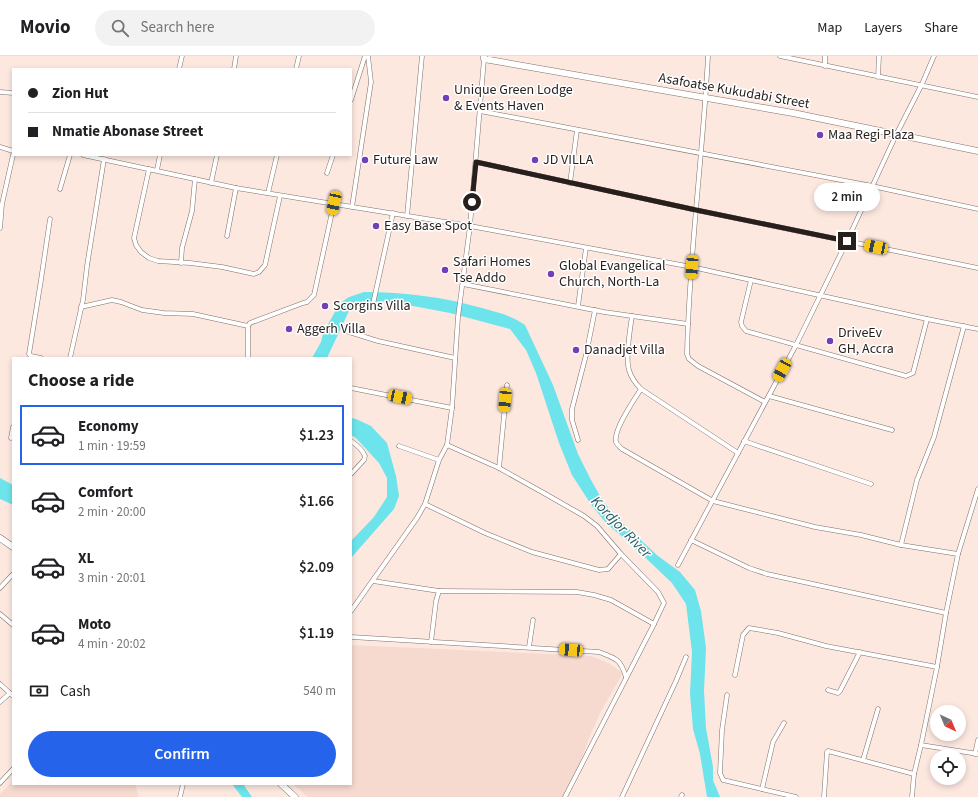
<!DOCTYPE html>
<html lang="en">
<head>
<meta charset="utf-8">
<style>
	body { margin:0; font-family:"Source Sans 3",sans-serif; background:#f2f2f2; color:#202124; height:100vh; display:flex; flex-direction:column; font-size:15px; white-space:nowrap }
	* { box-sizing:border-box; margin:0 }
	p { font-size:13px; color:#757577 }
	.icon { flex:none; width:22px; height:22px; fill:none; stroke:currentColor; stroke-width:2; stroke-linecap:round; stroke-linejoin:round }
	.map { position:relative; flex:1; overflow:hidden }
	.details { position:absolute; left:12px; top:301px; width:340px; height:428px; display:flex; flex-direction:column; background:#fff; border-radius:0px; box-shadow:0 2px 6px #0003 }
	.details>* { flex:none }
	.banner { position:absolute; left:12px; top:12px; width:340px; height:88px; border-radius:0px; box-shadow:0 2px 6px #0003; display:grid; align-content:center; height:88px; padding:0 16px; background:#fff }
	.needle { width:26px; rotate:136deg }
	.buttons { position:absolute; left:930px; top:649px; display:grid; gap:8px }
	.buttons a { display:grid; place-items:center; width:36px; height:36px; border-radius:50%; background:#fff; box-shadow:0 2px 6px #0003; font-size:20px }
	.end { position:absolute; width:18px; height:18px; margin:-9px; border:5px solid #261f1c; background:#fff; box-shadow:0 0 0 2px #fff }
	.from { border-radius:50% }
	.bubble { position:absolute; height:28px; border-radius:14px; background:#fff; box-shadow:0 2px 6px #0003; font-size:13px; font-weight:600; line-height:28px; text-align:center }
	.car { position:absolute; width:12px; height:24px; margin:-12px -6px; border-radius:5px; box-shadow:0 0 3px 1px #0007; background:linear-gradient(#f5c518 24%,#345 0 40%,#f5c518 0 76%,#345 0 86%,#f5c518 0) }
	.banner b { display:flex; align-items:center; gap:14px; height:38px; font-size:15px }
	.banner b+b { border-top:1px solid #e0e0e0 }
	.banner i { width:10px; height:10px; background:#202124 }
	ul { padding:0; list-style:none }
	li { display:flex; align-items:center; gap:12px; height:60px; margin:0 8px 6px; padding:0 8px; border:2px solid transparent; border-radius:0px }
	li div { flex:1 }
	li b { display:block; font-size:15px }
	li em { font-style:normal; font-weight:600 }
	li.selected { border-color:#2563eb }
	li>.icon { width:36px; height:36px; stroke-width:1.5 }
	h2 { padding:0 16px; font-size:18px; line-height:48px }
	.pay { display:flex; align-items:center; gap:10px; height:44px; padding:0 16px; font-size:15px }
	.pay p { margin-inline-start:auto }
	.button { display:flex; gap:8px; margin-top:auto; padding:8px 16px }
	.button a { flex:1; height:46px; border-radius:24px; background:#2563eb; color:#fff; font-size:16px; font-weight:600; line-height:46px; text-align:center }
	header { display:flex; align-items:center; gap:24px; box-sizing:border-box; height:56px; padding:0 20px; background:#fff; border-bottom:1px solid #e0e0e0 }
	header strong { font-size:19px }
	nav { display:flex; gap:22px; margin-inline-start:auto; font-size:14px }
	.search { width:280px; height:36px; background:#f2f2f2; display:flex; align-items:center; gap:10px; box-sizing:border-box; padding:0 14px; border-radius:22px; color:#757577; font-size:15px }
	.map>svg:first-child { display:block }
</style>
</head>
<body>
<header>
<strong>Movio</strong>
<div class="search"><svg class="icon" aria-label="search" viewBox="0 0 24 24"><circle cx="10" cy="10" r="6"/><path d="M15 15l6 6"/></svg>Search here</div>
<nav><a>Map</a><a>Layers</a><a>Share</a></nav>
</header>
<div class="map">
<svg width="978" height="741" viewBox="0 0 978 741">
	<rect width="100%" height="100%" fill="#fde8e0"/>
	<g fill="#f6dacf">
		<path d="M351,589L591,600L610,608L623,617L601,655L589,682L579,711L563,741H308L293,728H351Z"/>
		<path d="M13,725V728H135L139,741H0V738Z"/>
	</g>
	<g fill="#6de3eb">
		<path d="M364,236C406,236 442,241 482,252C497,256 513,260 525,269L553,329L578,398L591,424L603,445L616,461L658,500L680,516L695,534L701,555L706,592L704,635L706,672L713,711V724L720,741H707L700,698L693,673L690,638L692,596L686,548L672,527L630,487L607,468L592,450L572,419L559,387L536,317L526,294L510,273L450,257L413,250L381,245L360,248L349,255L327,302H312L321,286L323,277L340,247L349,241Z"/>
		<path d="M351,362L356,363L371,370L387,387L396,420L399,440L394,453L351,502V485L374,461L387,441V422L379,407L356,382L351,379Z"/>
		<path d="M0,422L13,429V449L0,443Z"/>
		<path d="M232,728H243L252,741H242Z"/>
	</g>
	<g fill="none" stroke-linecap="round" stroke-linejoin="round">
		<g stroke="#816f68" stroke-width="5">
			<g id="street">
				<path d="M708,0C703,99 689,198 687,298L689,303L698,310L765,346"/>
				<path d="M780,0L978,41"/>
				<path d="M825,10V0"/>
				<path d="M179,13L182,0"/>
				<path d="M234,13L236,0"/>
				<path d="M296,13L299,0"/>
				<path d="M878,21L879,0"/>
				<path d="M0,36L13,37"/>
				<path d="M351,44L365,0"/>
				<path d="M480,55L872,130L978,153"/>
				<path d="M0,91L13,95"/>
				<path d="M83,99L236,132L470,170L692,211L927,263L978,273"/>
				<path d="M476,106L696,154L978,212"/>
				<path d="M149,113L134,182L136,189L141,196L149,202L158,205L190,207L222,211L254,218L259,216L265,209L280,140"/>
				<path d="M157,114L160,99"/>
				<path d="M327,117L333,99"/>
				<path d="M211,127L217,99"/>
				<path d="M570,127L577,74"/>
				<path d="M60,133L70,99"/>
				<path d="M268,137L277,99"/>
				<path d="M352,151L371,26L368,0"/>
				<path d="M407,160L422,0"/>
				<path d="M0,172L2,148L13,99"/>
				<path d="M227,180L236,132"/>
				<path d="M181,207L182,192L192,155L195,123"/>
				<path d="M751,224L741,266L742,270L746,275L906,320L913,317L927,263"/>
				<path d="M463,228L604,256L688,268"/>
				<path d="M373,248L393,157"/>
				<path d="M578,250L586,192"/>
				<path d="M81,251L112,244L121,246L142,254L164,257L193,258L248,270"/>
				<path d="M632,260C630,274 625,302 629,314C631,321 636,328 641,333L738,397"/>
				<path d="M346,275L378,285L455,302"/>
				<path d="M41,302L31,300L29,298L41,224L50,163"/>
				<path d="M70,302L83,244L87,210L104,103"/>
				<path d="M248,302V270L250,267L303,247L307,246L314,239L334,147"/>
				<path d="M351,332L452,352"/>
				<path d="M641,333C634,344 613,374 616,386C617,389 620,391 622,393L713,445L815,471L861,479L901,489L958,498"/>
				<path d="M769,340L892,374"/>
				<path d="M11,382L13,371"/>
				<path d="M578,384L572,364V353L586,299L595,254"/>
				<path d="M351,385C357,389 362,393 365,400L364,404L351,418"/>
				<path d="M744,385L871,428"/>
				<path d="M447,389L499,412L542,436L584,460L597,470L621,498L658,536L664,547L654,568L565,741"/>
				<path d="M399,390L439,404"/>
				<path d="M499,412L507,329"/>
				<path d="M425,448L485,477L532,496L599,514L608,513L621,498"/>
				<path d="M691,484L749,512L767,518L946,557"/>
				<path d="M901,489L917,424L934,381L964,270"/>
				<path d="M678,509L796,289L847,185L896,79L922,28L934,0"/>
				<path d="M373,525L439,535"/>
				<path d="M0,532L13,518"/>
				<path d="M351,555L417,462L425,448L439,404L447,389L452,352L458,261L470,170L484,3"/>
				<path d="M0,558L13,569"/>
				<path d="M351,581L599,596C616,603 620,602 626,621"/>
				<path d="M431,586L436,545L439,535L577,536L594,539L611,544L654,568"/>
				<path d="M529,591L533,564"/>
				<path d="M735,619L743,579L749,572L778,577L826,590L937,611"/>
				<path d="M0,628L13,640"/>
				<path d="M828,634L838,637L840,635L860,596"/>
				<path d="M727,639L722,674L720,717L723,724L796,741"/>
				<path d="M0,646L10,637"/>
				<path d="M921,689L978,698"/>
				<path d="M975,698L978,684"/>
				<path d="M863,704L878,653"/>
				<path d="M0,727L13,713"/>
				<path d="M762,733L773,686L784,667"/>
				<path d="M180,741L183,728"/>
				<path d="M622,741L676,625L686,601"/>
				<path d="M681,741L682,739"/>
				<path d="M824,741L827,696L828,695L914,718"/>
				<path d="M912,741L914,718L921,689L937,611L946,557L958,498L978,433"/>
			</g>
		</g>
		<g stroke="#816f68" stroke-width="7">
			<g id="secondary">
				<path d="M484,0V3L793,57L978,95"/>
				<path d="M0,482L13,491"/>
				<path d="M281,728L295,741"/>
			</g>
		</g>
		<use href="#street" stroke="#fff" stroke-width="4"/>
		<use href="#secondary" stroke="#fff" stroke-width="6"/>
	</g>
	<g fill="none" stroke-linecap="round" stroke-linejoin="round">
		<path stroke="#261f1c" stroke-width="5" d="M472,146L476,106L696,154L847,185"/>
	</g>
	<g fill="#743fb6" stroke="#fff" stroke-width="1.5">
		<circle cx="446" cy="42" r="4"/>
		<circle cx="820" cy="79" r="4"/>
		<circle cx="365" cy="104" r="4"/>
		<circle cx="535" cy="104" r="4"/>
		<circle cx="376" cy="170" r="4"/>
		<circle cx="445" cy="214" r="4"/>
		<circle cx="551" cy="218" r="4"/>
		<circle cx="325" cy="250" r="4"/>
		<circle cx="289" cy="273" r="4"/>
		<circle cx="830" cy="285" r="4"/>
		<circle cx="576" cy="294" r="4"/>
	</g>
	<g text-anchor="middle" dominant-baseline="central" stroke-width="3" stroke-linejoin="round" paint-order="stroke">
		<g font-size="14" fill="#261f1c" stroke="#fff" text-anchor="start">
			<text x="454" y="34">Unique Green Lodge<tspan x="454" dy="16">&amp; Events Haven</tspan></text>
			<text x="828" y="79">Maa Regi Plaza</text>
			<text x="373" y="104">Future Law</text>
			<text x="543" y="104">JD VILLA</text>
			<text x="384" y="170">Easy Base Spot</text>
			<text x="453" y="206">Safari Homes<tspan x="453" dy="16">Tse Addo</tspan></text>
			<text x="559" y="210">Global Evangelical<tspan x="559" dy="16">Church, North-La</tspan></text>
			<text x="333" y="250">Scorgins Villa</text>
			<text x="297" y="273">Aggerh Villa</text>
			<text x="838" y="277">DriveEv<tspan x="838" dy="16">GH, Accra</tspan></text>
			<text x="584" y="294">Danadjet Villa</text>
		</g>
		<g font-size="14" fill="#261f1c" stroke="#fff">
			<text transform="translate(734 35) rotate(10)">Asafoatse Kukudabi Street</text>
		</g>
		<g font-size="15" font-style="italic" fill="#2c5e62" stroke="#fff">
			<text transform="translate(621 471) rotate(46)">Kordjor River</text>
		</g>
	</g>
</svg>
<div class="buttons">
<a><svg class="needle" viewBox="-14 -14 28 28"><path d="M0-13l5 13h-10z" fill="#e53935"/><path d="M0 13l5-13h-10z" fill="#757577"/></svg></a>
<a><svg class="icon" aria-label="locate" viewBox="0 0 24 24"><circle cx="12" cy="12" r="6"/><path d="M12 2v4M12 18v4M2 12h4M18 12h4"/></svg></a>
</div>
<i class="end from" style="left:472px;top:146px"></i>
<i class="end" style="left:847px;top:185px"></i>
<div class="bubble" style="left:814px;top:127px;width:66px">2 min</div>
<i class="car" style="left:334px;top:147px;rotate:192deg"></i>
<i class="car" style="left:876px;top:191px;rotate:282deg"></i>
<i class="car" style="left:692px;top:211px;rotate:184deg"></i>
<i class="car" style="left:782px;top:314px;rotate:208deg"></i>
<i class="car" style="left:400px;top:341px;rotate:102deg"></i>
<i class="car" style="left:505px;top:344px;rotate:185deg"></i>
<i class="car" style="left:571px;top:594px;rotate:274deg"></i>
<div class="banner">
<b><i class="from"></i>Zion Hut</b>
<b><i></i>Nmatie Abonase Street</b>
</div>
<section class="details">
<h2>Choose a ride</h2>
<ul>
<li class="selected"><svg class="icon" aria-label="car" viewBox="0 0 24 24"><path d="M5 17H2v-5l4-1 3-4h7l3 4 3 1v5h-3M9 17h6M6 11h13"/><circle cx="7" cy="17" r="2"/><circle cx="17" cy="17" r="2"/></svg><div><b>Economy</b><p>1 min · 19:59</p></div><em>$1.23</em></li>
<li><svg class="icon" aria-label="car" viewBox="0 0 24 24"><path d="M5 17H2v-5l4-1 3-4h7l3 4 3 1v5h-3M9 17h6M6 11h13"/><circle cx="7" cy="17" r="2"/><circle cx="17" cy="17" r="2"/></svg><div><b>Comfort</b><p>2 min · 20:00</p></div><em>$1.66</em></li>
<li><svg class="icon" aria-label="car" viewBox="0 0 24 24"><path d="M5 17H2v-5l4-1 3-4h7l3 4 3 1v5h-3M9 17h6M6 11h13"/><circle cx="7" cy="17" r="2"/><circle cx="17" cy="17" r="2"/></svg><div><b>XL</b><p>3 min · 20:01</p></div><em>$2.09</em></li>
<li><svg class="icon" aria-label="car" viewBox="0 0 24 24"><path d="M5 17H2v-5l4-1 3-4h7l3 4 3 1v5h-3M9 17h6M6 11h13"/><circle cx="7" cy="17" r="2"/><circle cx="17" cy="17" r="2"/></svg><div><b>Moto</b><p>4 min · 20:02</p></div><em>$1.19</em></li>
</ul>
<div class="pay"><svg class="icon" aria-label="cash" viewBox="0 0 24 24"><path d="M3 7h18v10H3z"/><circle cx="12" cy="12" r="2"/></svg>Cash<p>540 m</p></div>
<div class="button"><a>Confirm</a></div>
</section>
</div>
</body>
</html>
